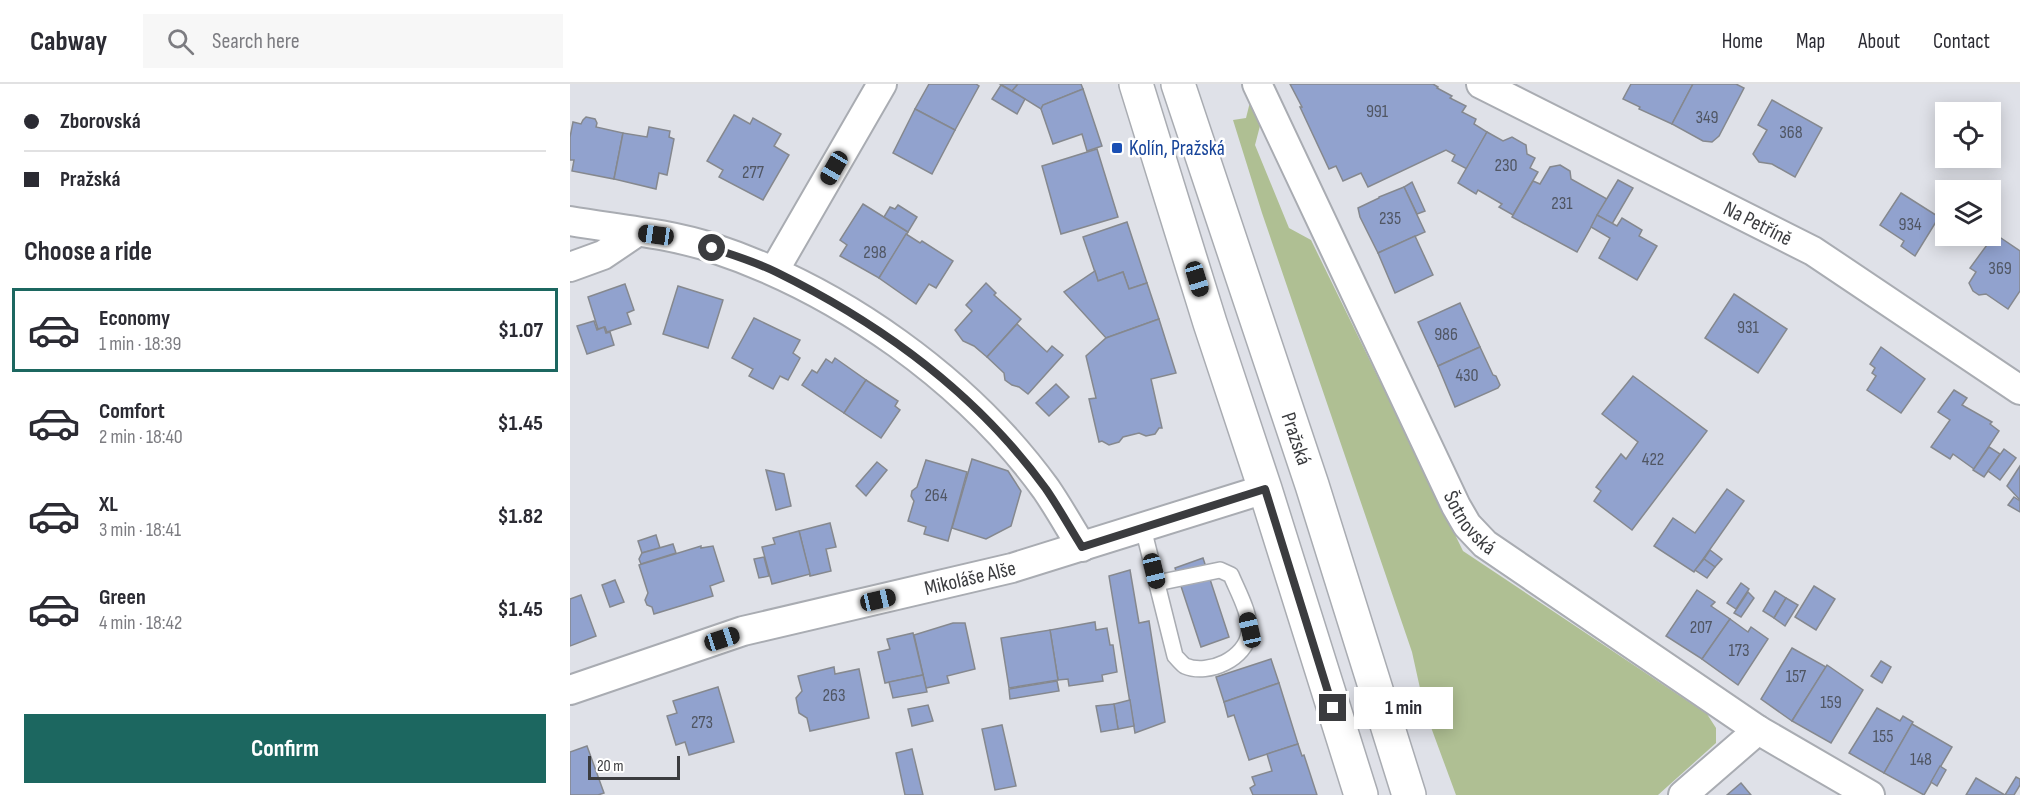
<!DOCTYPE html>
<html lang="en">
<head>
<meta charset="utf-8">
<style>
	body { margin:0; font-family:"Sofia Sans Condensed",sans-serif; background:#f7f7f7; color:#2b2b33; height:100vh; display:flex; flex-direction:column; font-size:22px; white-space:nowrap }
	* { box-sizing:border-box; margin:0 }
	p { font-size:20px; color:#7c7c81 }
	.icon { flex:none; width:33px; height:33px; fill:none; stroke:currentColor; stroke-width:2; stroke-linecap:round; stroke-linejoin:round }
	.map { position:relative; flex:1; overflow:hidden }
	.details { display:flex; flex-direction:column; background:#fff; width:570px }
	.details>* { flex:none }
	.banner { display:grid; align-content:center; height:132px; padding:0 24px; background:#fff }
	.fabs { position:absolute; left:1365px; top:18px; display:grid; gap:12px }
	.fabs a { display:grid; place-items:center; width:66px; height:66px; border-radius:0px; background:#fff; box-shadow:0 3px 15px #0003; font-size:30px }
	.scale { position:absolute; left:18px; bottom:15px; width:92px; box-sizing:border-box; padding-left:6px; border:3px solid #3b3c3f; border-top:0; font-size:16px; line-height:21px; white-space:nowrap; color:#3b3c3f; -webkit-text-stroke:4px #fff; paint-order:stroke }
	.end { position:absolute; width:27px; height:27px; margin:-14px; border:8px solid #3b3c3f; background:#fff; box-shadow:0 0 0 3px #fff }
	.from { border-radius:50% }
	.bubble { position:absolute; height:42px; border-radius:0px; background:#fff; box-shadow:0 3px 15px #0003; font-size:20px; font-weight:700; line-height:42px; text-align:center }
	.car { position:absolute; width:18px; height:36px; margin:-18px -9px; border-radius:8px; box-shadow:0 0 4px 2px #0007; background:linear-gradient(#222 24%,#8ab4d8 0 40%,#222 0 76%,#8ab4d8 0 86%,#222 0) }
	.banner b { display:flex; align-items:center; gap:21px; height:57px; font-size:22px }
	.banner b+b { border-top:2px solid #e1e1e2 }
	.banner i { width:15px; height:15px; background:#2b2b33 }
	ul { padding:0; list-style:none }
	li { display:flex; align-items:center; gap:18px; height:84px; margin:0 12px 9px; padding:0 12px; border:3px solid transparent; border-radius:0px }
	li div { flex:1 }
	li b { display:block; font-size:22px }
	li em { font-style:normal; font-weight:700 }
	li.on { border-color:#1c6760 }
	li>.icon { width:54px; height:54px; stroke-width:1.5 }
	h2 { padding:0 24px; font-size:27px; line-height:72px }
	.button { display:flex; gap:12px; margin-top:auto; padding:12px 24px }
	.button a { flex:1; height:69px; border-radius:0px; background:#1c6760; color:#fff; font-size:24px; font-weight:700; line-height:69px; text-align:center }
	header { display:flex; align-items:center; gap:36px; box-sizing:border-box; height:84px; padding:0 30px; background:#fff; border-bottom:2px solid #e1e1e2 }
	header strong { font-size:28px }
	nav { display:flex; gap:33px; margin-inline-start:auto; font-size:21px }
	.search { width:420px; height:54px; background:#f7f7f7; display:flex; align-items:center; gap:15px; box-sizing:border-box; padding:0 21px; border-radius:0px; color:#7c7c81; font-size:22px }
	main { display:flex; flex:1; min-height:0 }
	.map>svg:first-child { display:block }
</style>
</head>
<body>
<header>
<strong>Cabway</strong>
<div class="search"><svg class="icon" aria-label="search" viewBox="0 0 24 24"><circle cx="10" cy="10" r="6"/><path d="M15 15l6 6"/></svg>Search here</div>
<nav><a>Home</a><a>Map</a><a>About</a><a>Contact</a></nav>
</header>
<main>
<section class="details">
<div class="banner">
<b><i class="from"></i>Zborovská</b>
<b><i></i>Pražská</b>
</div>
<h2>Choose a ride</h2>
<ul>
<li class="on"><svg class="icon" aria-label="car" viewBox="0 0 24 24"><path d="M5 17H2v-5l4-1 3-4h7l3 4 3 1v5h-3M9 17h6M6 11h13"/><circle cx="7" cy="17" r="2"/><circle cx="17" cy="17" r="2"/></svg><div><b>Economy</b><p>1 min · 18:39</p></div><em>$1.07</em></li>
<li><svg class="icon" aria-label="car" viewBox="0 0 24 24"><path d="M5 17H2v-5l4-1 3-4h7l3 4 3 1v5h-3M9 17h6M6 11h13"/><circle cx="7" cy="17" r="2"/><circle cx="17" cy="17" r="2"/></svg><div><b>Comfort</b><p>2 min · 18:40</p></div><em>$1.45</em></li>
<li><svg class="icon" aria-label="car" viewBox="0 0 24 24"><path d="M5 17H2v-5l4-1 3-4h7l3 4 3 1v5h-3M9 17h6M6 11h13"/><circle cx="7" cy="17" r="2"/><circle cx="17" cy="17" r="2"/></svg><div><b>XL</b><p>3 min · 18:41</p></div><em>$1.82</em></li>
<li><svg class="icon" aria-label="car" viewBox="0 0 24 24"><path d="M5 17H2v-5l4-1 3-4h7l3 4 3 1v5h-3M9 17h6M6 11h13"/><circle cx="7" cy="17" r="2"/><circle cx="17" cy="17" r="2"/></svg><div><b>Green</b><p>4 min · 18:42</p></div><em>$1.45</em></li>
</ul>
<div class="button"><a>Confirm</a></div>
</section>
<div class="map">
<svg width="1450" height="711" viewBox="0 0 1450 711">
	<rect width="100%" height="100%" fill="#dfe1e8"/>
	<path fill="#afbf93" d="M681,14L691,38L685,61L719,144L741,156L893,467L1137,630L1146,644V659L1088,711H886L855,627L842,568L692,129L663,36L676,34Z"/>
	<g fill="#91a2ce" stroke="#85888e" stroke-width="1.5">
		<path d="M359,0H406L409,2L385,46L345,25Z"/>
		<path d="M430,0H448L442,7Z"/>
		<path d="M448,0H511L513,5L473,21L471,25L442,7Z"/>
		<path d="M720,0H863L868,3L867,4L882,12L880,14L896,22L892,28L906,35L904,40L917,48L897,85L882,77L885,71L876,66L798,103L791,89L773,97L766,82L759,85L730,23H732Z"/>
		<path d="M1061,0H1123L1102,40L1069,25L1070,23L1053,15Z"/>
		<path d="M1123,0H1166L1174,4L1149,52L1142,58L1133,57L1102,40Z"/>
		<path d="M431,1L455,15L447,30L422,15Z"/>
		<path d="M513,5L532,62L517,67L512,50L483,60L471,25L473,21Z"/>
		<path d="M1202,16L1252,44L1225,93L1202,80L1189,78L1183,70L1197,46L1188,41Z"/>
		<path d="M345,25L385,46L362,90L323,69Z"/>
		<path d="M164,31L180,40L183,34L211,50L204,62L219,71L193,116L149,93L153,86L137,77Z"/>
		<path d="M16,33L25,35L27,39L26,43L53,49L44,95L2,87L4,76H0V53L3,38L11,40L13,36Z"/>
		<path d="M79,43L100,47L99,53L104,55L97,91L89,89L86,105L44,95L53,49L77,53Z"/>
		<path d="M917,48L933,57L942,53L956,61L957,70L965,74L960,84L968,88L943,131L929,123L932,120L908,106L906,110L888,99Z"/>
		<path d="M527,65L548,133L491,150L472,82Z"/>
		<path d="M990,81L1000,87L1001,95L1037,115L1007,168L942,133L963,97L970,100L980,83Z"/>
		<path d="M1048,96L1063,104L1042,140L1027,131Z"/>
		<path d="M842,98L855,127L847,130L834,103Z"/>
		<path d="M834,103L855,148L808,169L790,133L788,124L809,114V113Z"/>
		<path d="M1331,109L1369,133L1345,172L1331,162L1334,157L1310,141Z"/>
		<path d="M293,120L338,148L309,194L270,172L277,161L270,156Z"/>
		<path d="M328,121L347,133L338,148L314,133L320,123L325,125Z"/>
		<path d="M1027,131L1047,142L1052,134L1072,146L1069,152L1087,162L1067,196L1029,174L1040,154L1021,143Z"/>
		<path d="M557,138L577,199L559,205L553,188L528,197L513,153Z"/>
		<path d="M336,150L350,159L352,157L383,177L366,204L359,200L346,220L309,194Z"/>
		<path d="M1425,150L1450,167V207L1438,225L1416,210L1409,211L1403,207L1399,199L1406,188L1400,184Z"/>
		<path d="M845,152L863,191L825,209L808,169Z"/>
		<path d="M525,187L528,197L553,188L559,205L577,199L589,235L536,254L494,208Z"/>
		<path d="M416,199L426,209L424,211L451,235L417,273L404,262L393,257L385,246L402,227L396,221Z"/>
		<path d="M55,200L64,226L57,229L61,240L37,248L35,243L28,245L18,213Z"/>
		<path d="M108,202L153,216L138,264L93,250Z"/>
		<path d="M1164,210L1217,245L1188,289L1135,254Z"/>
		<path d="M890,219L910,263L868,282L848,238Z"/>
		<path d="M184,234L230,256L223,269L230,274L218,296L210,292L203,305L179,292L183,285L162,274Z"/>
		<path d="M589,235L606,289L581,295L592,344H589L585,350L576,352L569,349L553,353L549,358L539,361L532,357L529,358L519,315L526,314L516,272L536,254Z"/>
		<path d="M24,237L27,246L34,243L36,249L40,248L44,261L17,270L7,242Z"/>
		<path d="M447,240L477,268L482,262L493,271L458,310L449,303L442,301L435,296L434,289L417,273Z"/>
		<path d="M910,263L923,291L926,292L930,301L928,304L885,323L868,282Z"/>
		<path d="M1311,263L1355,295L1331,329L1297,306L1306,292L1302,289L1305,284L1300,280Z"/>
		<path d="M265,274L296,296L274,329L232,301L242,286L247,289L256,275L262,279Z"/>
		<path d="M1063,292L1137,347L1062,446L1024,417L1031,407L1026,403L1051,370L1056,375L1068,358L1032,330Z"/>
		<path d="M296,296L328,317L325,322L330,326L311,354L274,329Z"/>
		<path d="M486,300L499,313L479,332L466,319Z"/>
		<path d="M1384,306L1397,314L1392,321L1422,338L1420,340L1429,347L1404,385L1383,370L1380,375L1361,363L1380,336L1368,328Z"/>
		<path d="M1419,363L1430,370L1414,393L1403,386Z"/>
		<path d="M1434,365L1446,374L1430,396L1418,387Z"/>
		<path d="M402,375L438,387L451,407L441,442L416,455L382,444Z"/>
		<path d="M356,376L397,388L378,457L354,450L356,443L338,437L344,417L341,412L342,407L347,403Z"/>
		<path d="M307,378L317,386L296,412L286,402Z"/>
		<path d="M1450,382V416L1437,402Z"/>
		<path d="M196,386L214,390L221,422L206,426Z"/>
		<path d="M1157,405L1174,417L1124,488L1084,462L1103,434L1125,449Z"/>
		<path d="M1444,413L1450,417V428L1438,421Z"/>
		<path d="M260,439L266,463L256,465L261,487L240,492L229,447Z"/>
		<path d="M229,447L240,490L202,500L192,463L205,460L203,454Z"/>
		<path d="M86,451L90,464L72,469L68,457Z"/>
		<path d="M103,460L106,469L71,480L69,475L72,469Z"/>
		<path d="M131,462V464L143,462L154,497L140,502L143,512L84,530L82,523L77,521L75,516L78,509L69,481Z"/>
		<path d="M1140,466L1152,475L1145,483L1134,475Z"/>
		<path d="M194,473L199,492L189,494L184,475Z"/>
		<path d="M633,474L659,553L631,563L605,484Z"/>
		<path d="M1134,475L1145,483L1137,494L1125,486Z"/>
		<path d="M560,486L569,539L579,537L595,638L565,649L539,492Z"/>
		<path d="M45,496L54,518L40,523L32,501Z"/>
		<path d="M1171,499L1179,505L1166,525L1157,519Z"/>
		<path d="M1244,502L1265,515L1246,546L1225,533Z"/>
		<path d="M1127,506L1145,518L1141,522L1160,535L1132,575L1096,552Z"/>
		<path d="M1205,507L1216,514L1204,534L1193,527Z"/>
		<path d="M1178,508L1184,514L1171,533L1164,529Z"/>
		<path d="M11,511L26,552L0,562V515Z"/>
		<path d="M1216,514L1228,521L1215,542L1204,534Z"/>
		<path d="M1160,535L1178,548L1181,543L1198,555L1168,601L1132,575Z"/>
		<path d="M525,538L526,546L537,544L540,561H543L547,588L532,591L533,597L499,602L498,595L488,596L480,546Z"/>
		<path d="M383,539H395L405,585L377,592L379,599L356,604L344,551Z"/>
		<path d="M480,546L488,596L439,604L431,554Z"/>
		<path d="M343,549L353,591L315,599L308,568L320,565L317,555Z"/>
		<path d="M1222,564L1256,583L1222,637L1191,615Z"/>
		<path d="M701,575L709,599L654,618L646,593Z"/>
		<path d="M1311,577L1321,583L1312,599L1301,592Z"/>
		<path d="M1257,581L1293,606L1261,659L1222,637Z"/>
		<path d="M264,583L265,590L289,585L299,634L240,647L237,634L229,629L226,614L232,607L228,592Z"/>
		<path d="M353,591L357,608L323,614L319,598Z"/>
		<path d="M487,597L489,607L440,615L439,605Z"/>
		<path d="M709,599L728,660L679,676L664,631L658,633L654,618Z"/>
		<path d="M148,603L164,658L119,671L115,658L106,661L97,632L107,629L103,617Z"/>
		<path d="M560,616L564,642L548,645L544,620Z"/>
		<path d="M544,620L548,645L531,648L526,622Z"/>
		<path d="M358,621L363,637L342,642L338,625Z"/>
		<path d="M1307,624L1330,637L1333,632L1343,638L1314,689L1279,669Z"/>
		<path d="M1342,640L1382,663L1354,711L1314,689Z"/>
		<path d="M432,641L446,702L425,706L412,645Z"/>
		<path d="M728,660L732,672L734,671L747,711H683L680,704L685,701L682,693L702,687L697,670Z"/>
		<path d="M17,662L34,709L28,711H0V668Z"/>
		<path d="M342,665L353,711H335L326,669Z"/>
		<path d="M1370,682L1376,686L1367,702L1361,698Z"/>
		<path d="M1446,693L1450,695V701L1444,711H1435Z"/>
		<path d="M1406,694L1435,711H1396Z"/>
		<path d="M1171,699L1181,711H1157Z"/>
	</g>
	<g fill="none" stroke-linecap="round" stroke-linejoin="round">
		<g stroke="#a9acb2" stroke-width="18">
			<path id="service" d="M573,444L605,572C608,575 612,580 615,582C639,592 676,574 679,549C681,530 668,508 661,491L650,486L587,499"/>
		</g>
		<g stroke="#a9acb2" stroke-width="32">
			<g id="minor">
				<path id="s1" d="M687,0L886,422L897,441L915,460L1188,646L1300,711"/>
				<path id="s2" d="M911,0L1243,167L1450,306"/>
				<path d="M0,137C47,145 97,149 143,164C270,206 397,296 476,405C489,424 500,444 512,463"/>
				<path d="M0,183L33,171L67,148"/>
				<path d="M204,187L312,0"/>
				<path id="s3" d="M0,606L173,547L442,484L695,405"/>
				<path d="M1113,711L1188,646"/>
			</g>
		</g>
		<g stroke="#a9acb2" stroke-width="36">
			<g id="tertiary">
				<path d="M566,0L640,239L695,405L791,711"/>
				<path id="s4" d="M608,0L742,401L839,711"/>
			</g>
		</g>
		<use href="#service" stroke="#fff" stroke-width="15"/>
		<use href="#minor" stroke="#fff" stroke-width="28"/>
		<use href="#tertiary" stroke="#fff" stroke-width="33"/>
	</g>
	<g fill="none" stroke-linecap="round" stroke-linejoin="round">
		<path stroke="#3b3c3f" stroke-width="8" d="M142,164C163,171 186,178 206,188C310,239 407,310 476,405C489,424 500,444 512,463L695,405L763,624"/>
	</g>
	<rect fill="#1a4fb4" stroke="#fff" stroke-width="2" x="541" y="58" width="12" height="12" rx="3"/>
	<g text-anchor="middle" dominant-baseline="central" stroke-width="5" stroke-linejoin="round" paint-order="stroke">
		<g font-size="18" fill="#505663">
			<text x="807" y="27">991</text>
			<text x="1137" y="33">349</text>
			<text x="1221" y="48">368</text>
			<text x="936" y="81">230</text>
			<text x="183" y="88">277</text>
			<text x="992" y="119">231</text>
			<text x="820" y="134">235</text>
			<text x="1340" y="140">934</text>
			<text x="305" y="168">298</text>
			<text x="1430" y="184">369</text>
			<text x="1178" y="243">931</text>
			<text x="876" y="250">986</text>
			<text x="897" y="291">430</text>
			<text x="1083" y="375">422</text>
			<text x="366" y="411">264</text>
			<text x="1131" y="543">207</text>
			<text x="1169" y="566">173</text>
			<text x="1226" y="592">157</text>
			<text x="264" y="611">263</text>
			<text x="1261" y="618">159</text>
			<text x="132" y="638">273</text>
			<text x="1313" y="652">155</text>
			<text x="1351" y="675">148</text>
		</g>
		<g font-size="21" fill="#164399" stroke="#fff" text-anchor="start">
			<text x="559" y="64">Kolín, Pražská</text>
		</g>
		<g font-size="21" fill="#3b3c3f" stroke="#fff">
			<text stroke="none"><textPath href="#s2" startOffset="310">Na Petříně</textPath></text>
			<text stroke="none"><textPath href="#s4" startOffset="374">Pražská</textPath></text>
			<text stroke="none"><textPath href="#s1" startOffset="488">Šotnovská</textPath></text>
			<text stroke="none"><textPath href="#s3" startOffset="416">Mikoláše Alše</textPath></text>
		</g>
	</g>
</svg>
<div class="fabs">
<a><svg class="icon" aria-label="locate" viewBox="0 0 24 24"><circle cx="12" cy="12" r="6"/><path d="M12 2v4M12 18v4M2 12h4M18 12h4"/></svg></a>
<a><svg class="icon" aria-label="layers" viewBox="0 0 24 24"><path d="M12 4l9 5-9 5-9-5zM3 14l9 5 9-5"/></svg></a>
</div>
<div class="scale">20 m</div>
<i class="end from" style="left:142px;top:164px"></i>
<i class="end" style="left:763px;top:624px"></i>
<div class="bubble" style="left:784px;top:603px;width:99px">1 min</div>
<i class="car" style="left:264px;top:84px;rotate:210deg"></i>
<i class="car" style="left:86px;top:151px;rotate:278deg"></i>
<i class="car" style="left:627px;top:195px;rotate:163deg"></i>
<i class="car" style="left:584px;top:487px;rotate:166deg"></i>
<i class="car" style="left:308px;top:516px;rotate:77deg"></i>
<i class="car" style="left:680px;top:546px;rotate:347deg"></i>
<i class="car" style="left:152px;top:555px;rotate:72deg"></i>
</div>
</main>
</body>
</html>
